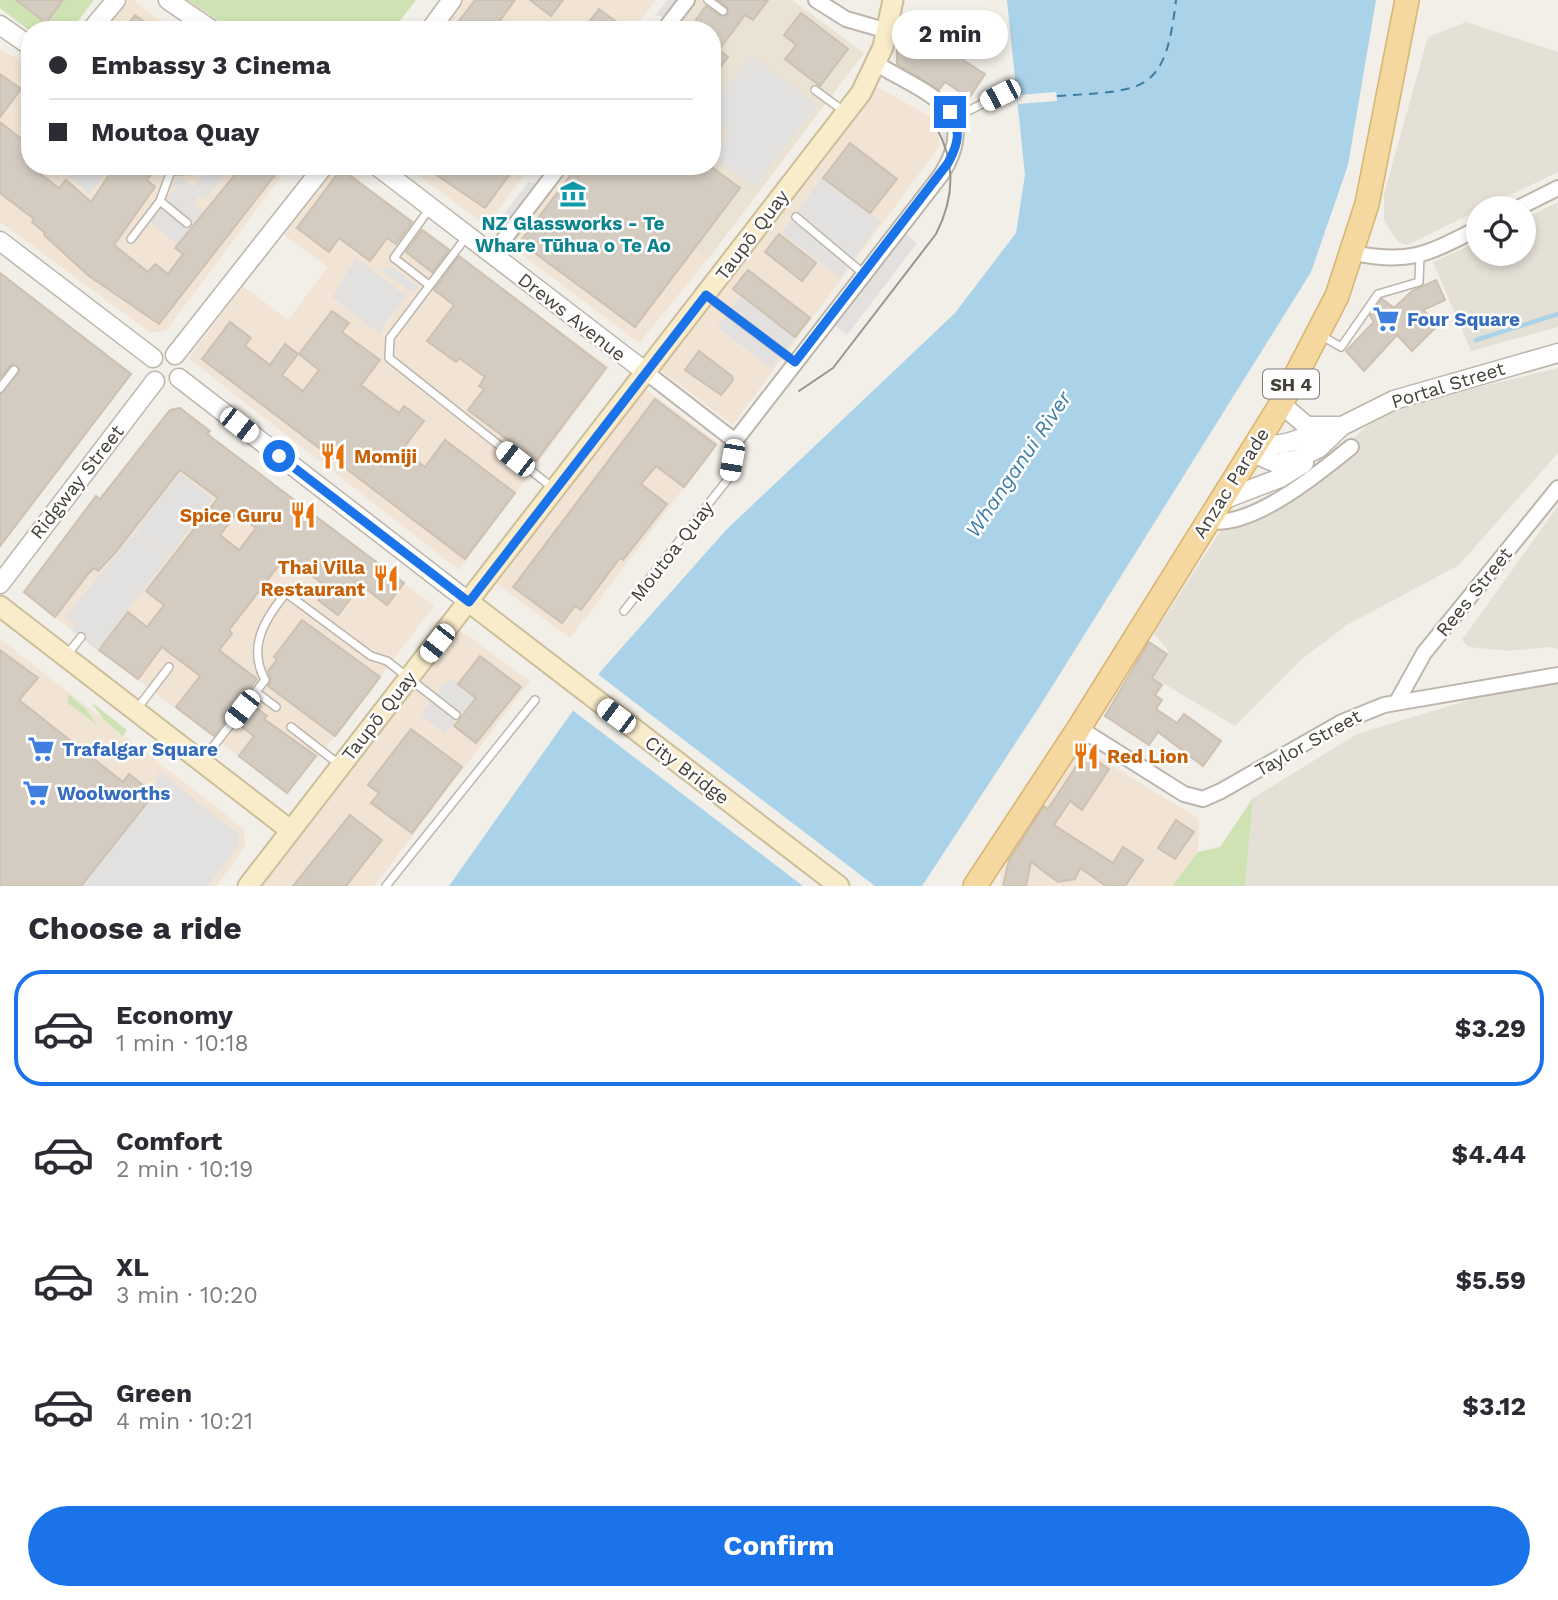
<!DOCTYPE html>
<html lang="en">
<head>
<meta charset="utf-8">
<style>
	body { margin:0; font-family:"Work Sans",sans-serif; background:#f2f2f3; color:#2b2b33; height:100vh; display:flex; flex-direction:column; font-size:26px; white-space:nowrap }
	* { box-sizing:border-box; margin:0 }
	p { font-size:23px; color:#7c7c81 }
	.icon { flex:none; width:38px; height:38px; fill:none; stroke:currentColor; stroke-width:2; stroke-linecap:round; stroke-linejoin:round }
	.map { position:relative; height:886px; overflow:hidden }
	.drawer { display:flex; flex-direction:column; background:#fff; flex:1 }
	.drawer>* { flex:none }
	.banner { position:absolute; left:21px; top:21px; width:700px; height:154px; border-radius:28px; box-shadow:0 4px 10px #0003; display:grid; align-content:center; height:154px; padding:0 28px; background:#fff }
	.tools { position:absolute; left:1466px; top:196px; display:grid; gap:14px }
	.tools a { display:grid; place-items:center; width:70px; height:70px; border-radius:50%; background:#fff; box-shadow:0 4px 10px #0003; font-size:35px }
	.end { position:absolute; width:32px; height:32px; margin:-16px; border:9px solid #1a73e8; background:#fff; box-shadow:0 0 0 4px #fff }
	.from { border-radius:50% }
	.bubble { position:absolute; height:49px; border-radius:24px; background:#fff; box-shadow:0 4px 10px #0003; font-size:23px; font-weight:700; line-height:49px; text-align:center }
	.car { position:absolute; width:21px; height:42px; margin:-21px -10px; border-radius:9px; box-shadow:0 0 5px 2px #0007; background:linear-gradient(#fff 24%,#345 0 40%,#fff 0 76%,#345 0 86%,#fff 0) }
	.banner b { display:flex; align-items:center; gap:24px; height:66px; font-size:26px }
	.banner b+b { border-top:2px solid #e1e1e2 }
	.banner i { width:18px; height:18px; background:#2b2b33 }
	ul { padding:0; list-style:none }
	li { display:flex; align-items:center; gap:21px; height:116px; margin:0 14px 10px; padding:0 14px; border:4px solid transparent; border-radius:28px }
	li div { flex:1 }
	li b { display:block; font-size:26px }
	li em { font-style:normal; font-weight:700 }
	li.active { border-color:#1a73e8 }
	li>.icon { width:63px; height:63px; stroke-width:1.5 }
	h2 { padding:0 28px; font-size:32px; line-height:84px }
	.cta { display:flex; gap:14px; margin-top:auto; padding:14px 28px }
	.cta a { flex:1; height:80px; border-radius:42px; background:#1a73e8; color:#fff; font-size:28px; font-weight:700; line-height:80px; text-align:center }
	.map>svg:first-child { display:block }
</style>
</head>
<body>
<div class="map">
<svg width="1558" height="886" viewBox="0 0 1558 886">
	<rect width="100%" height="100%" fill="#f2eee8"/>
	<g fill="#e5e0d6">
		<path d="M1466,22L1558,52V172L1407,245L1398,242L1384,221V194L1428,37Z"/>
		<path d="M1558,202V327L1471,351L1433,262L1479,241V254H1524V219Z"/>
		<path d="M1558,368V453L1459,565L1347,625L1302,659L1235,726L1154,678L1169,652L1154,633L1223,527L1286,500L1369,424L1397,407Z"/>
		<path d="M1558,506V649L1550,647L1509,651L1469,647L1462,640Z"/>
		<path d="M1532,681H1558V886H1245L1253,798L1357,734Z"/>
	</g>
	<g fill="#f2e4d5">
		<path d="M127,0H133L172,30H106Z"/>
		<path d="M462,0H656L633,30H440Z"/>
		<path d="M0,50L30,64V166H289L166,331L151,333L0,222Z"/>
		<path d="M872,84L932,118L939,130V147L733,425L656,367Z"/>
		<path d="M334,166H340L609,367L459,570L188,358L243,286L288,320L328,267L283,234Z"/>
		<path d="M406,166H531L486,226Z"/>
		<path d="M567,166H586L708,259L639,343L511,246Z"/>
		<path d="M643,387L718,443L570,638L495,582Z"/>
		<path d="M180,408L210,431L211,437L434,606L335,736L287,793L25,594L96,496L101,499L170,410Z"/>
		<path d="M457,628L530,681L374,886H262Z"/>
		<path d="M0,639L244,829L245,847L216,886H0Z"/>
		<path d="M1075,743L1199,819L1198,852L1172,886H1000L1003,851Z"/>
	</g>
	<path fill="#eae2d3" d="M693,0H792L864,53L708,259L586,166H712V30H670Z"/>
	<g fill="#cfe2b4">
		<path d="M0,0H94L71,30L30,31L0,8Z"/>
		<path d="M187,0H416L393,30H233Z"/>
		<path d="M68,694L86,709L97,725L68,703Z"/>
		<path d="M91,702L127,730L123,736L103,719Z"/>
		<path d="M1253,798L1245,886H1172L1198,852L1220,847Z"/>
	</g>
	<g fill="#e3e1df">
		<path d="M667,0H679L666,18L655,15Z"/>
		<path d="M752,56L817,105L754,187L713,156L730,134L712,118V105Z"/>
		<path d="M933,108L944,117L950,128L948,152Z"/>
		<path d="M56,166H111L90,194Z"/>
		<path d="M209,166L225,175L205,199L200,195L194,204L171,186L178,176L194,187Z"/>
		<path d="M822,177L881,221L840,278L782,233Z"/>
		<path d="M528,182L539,184L508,224L498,222Z"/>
		<path d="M174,190L203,212L177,244L149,221Z"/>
		<path d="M904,233L917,243L847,335L834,325Z"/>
		<path d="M356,258L406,296L383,326L381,335L332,297Z"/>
		<path d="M391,266L419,288L410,292L381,270Z"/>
		<path d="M740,296L794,338L771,368L717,327Z"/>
		<path d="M180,473L213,499L169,556L155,548L168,558L97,650L71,630L75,624L65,617L135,532L149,542L136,530Z"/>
		<path d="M452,679L476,698L444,734L421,715L442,686Z"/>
		<path d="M159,771L239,835L238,846L208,886H81L154,794Z"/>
	</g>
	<path fill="#aad2e8" d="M1007,0H1376L1348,165L1311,272L1043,701L922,886H449L601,671L726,530L955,313L1016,233L1025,175Z"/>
	<g fill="#f2eee8">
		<path d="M1056,92L1057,101L1018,104V95Z"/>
		<path d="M595,672L875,886H803L571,709Z"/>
	</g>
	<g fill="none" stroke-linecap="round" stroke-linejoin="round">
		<path stroke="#aad2e8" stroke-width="4.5" d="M1476,340L1558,314"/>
		<path stroke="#3b7da5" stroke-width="2" stroke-dasharray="9 7" stroke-linecap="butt" d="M1057,96C1145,90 1165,95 1176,0"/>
	</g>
	<g fill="#d5ccc1" stroke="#ccc1b2" stroke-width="2" fill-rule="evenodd">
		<path d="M16,0H63L46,23Z"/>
		<path d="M475,0H515L493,30H452Z"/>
		<path d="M530,0H563L551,16Z"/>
		<path d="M718,0H768L753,20L745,15L719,50L728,57L712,78V30H689L706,6L720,16L727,15L728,8Z"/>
		<path d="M599,9L627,30H583Z"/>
		<path d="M801,13L848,49L820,86L785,59L796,45L784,35Z"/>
		<path d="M135,15L155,30H124Z"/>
		<path d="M917,19L965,52L963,60L985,74L969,98L945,82L939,90L897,64V49Z"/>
		<path d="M0,74L21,89L0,117Z"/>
		<path d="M0,122L30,146V166L59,188L66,180L91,202L115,166H145L153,172L147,180L155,187L114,245L148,272L155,264L168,274L183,254L175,248L242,166H282L159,324L89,276L44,235L45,233L32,222L34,219L0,193Z"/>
		<path d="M850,143L897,179L870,213L823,178Z"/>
		<path d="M423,166H516L485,208Z"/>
		<path d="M586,166H710L740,188L635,327L520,242L572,173L578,177Z"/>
		<path d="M341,169L412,222L396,244L387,238L370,261L339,238L329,252L297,228Z"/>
		<path d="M422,230L449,250L432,272L406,252Z"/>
		<path d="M779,234L816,263L802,281L765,252Z"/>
		<path d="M459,256L606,368L536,461L468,410L484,389L479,386L485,377L459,358L456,362L427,341L454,305L434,290Z"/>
		<path d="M748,270L810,318L795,337L733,289Z"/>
		<path d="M0,273L131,374L0,546V394L20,370L12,364L0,378Z"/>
		<path d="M1436,280L1445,300L1423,310L1438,325L1412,351L1397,335L1364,371L1346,351L1374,322L1370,316L1382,299L1394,308L1412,291Z"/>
		<path d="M332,311L349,323L342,332L380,360L361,385L399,413L404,406L424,421L402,450L425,467L445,440L515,493L465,559L202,359L230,322L251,338L245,346L270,365L285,344L298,354L282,375L303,391L319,370L299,354Z"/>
		<path d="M699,351L732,376L733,380L721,395L685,370Z"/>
		<path d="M655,399L716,445L684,487L656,466L641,484L667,504L623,560L620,558L581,610L575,606L562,623L513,587Z"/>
		<path d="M180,408L210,431L207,434L404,583L387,605L361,585L338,615L318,600L328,588L298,565L295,569L283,560L229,630L232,634L219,650L257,679L214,736L176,707L200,676L162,647L138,679L99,650L128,612L147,627L164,605L146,591L218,498L180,470L115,553L98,571L94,568L88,574L55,617L24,592L96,496L100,499L170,410ZM237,513L256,528L239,550L220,535Z"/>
		<path d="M302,620L380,677L335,736L268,686L271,680L268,671L277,660L274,657Z"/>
		<path d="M1149,642L1167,654L1152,678L1162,685L1155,695L1162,700L1156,709L1177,723L1184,714L1221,741L1203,766L1158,732L1149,745L1105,716Z"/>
		<path d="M0,650L38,678L19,700L123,782L129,774L154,794L81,886H0Z"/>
		<path d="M480,656L521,687L476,743L454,726L476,698L458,684Z"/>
		<path d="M253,705L267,716L264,719L316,756L287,793L239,756L254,736L238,724Z"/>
		<path d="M411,729L462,767L412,833L371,803L379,793L368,785Z"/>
		<path d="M1085,753L1109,769L1082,810L1070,801L1054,825L1113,863L1123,847L1143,860L1125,886H1106L1080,868L1075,879L1058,882L1031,862L1026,886H1003L1009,860L1044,806L1048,809Z"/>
		<path d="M350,815L382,840L346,886H293Z"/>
		<path d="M1176,820L1194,832L1175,859L1158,848Z"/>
	</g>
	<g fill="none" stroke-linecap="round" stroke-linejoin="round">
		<g stroke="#bcb5ab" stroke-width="10">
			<g id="service">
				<path d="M708,0L723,11"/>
				<path d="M815,90L845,112"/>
				<path d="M954,118L1000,95"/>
				<path d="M796,217L864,274"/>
				<path d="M187,223L160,201L171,171L193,170L199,166"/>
				<path d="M467,236L390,338L389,358L553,488"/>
				<path d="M131,239L160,201"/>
				<path d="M429,285L394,258L430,208"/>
				<path d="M707,296L795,362"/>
				<path d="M1322,336L1341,347L1378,294L1419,282L1420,255"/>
				<path d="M0,388L14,370"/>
				<path d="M624,611L728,479L735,441"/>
				<path d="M66,656L81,637"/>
				<path d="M256,692L276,707"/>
				<path d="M136,710L169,667"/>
				<path d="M291,727L340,765"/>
				<path d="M202,761L265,680C247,646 265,619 286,593L371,656L387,661L456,715"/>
				<path d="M386,886L535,700"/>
			</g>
		</g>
		<g stroke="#bcb5ab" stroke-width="18">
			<g id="minor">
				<path d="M816,0L846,19L888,31"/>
				<path d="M664,30L687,0"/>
				<path d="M1518,208L1558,188"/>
				<path d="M1354,253C1411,265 1429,253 1479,228"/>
				<path d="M492,255L560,166"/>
				<path d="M647,373L735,441L941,175C983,108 927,95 877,64"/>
				<path d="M1208,521C1251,529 1318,474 1351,447"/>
				<path d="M1398,700L1424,653L1558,488"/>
				<path d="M1079,728L1184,794L1203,799L1221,791L1342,722L1384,705L1558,675"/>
			</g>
		</g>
		<g stroke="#bcb5ab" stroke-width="21">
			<g id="tertiary">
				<path d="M168,0L212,30"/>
				<path d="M0,25L30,46"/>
				<path d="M91,30L116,0"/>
				<path d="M430,30L452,0"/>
				<path d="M377,166L647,373"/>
				<path d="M0,241L153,358"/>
				<path d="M175,355L324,166"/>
				<path d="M179,378L469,602"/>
				<path d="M1281,404L1307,426H1342"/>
				<path d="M1257,442C1278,450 1303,439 1321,427"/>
				<path d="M1250,452L1276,463L1295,460L1319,448L1342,426L1394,400L1558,353"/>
				<path d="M1220,501L1280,478L1304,463"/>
				<path d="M0,584L155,381"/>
			</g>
		</g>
		<g stroke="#cdbe9b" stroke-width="23">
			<g id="secondary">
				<path d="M469,602L839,886"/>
				<path d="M0,606L290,830"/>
				<path d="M248,886L861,93L883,47L893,0"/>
			</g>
		</g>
		<g stroke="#d7b470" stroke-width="26">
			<path id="primary" d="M975,886L1079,728L1234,480L1281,404L1337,296L1367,204L1407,0"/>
		</g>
		<use href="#service" stroke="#fff" stroke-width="7"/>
		<use href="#minor" stroke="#fff" stroke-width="14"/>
		<use href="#tertiary" stroke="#fff" stroke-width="18"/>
		<use href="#secondary" stroke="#f9eccb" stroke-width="19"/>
		<use href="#primary" stroke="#f4d89f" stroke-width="23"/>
		<path stroke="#969696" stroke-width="2" d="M799,391L833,368L936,234C954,199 956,162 936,127"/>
	</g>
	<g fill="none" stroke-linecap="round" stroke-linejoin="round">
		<path stroke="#1a73e8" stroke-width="9" d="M279,456L469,602L706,295L795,362L948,163C959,143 961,131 950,112"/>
	</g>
	<defs>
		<g id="museum-bare" transform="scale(2.1)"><path d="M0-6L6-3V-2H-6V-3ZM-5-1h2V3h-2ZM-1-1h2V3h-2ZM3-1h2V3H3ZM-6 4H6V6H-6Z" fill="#0f9aa8" stroke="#fff" stroke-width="2.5" paint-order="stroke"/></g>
		<g id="supermarket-bare" transform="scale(2.1)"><path d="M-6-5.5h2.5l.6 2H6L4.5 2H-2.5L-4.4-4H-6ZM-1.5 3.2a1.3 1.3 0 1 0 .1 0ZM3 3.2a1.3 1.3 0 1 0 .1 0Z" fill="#3f7fe0" stroke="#fff" stroke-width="2.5" paint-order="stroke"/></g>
		<g id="restaurant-bare" transform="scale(2.1)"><path d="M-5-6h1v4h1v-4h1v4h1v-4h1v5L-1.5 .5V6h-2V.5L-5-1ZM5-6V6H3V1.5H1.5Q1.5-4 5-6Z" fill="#e8710a" stroke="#fff" stroke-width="2.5" paint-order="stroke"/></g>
	</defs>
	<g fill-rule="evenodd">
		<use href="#museum-bare" x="573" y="194"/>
		<use href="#supermarket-bare" x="1386" y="319"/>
		<use href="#restaurant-bare" x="333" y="456"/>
		<use href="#restaurant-bare" x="303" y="515"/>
		<use href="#restaurant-bare" x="386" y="578"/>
		<use href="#supermarket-bare" x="41" y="749"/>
		<use href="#restaurant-bare" x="1086" y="756"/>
		<use href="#supermarket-bare" x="36" y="793"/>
	</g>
	<g text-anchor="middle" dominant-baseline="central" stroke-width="5" stroke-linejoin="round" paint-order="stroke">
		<rect fill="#fff" stroke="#7c7973" stroke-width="2" x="1263" y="369.5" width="56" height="29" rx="5"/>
		<g font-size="18" font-weight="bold" fill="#443f37">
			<text x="1291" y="384">SH 4</text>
		</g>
		<g font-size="19" font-weight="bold" fill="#0d838f" stroke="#fff">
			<text x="573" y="223">NZ Glassworks - Te<tspan x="573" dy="22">Whare Tūhua o Te Ao</tspan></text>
		</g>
		<g font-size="19" fill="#443f37" stroke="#fff">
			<text transform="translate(752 235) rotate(-53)">Taupō Quay</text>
			<text transform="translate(572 317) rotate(38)">Drews Avenue</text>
			<text transform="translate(1448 385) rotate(-17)">Portal Street</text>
			<text transform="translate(77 482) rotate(-52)">Ridgway Street</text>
			<text transform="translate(1231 483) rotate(-58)">Anzac Parade</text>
			<text transform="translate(672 551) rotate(-52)">Moutoa Quay</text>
			<text transform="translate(1474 592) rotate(-51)">Rees Street</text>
			<text transform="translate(379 716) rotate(-52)">Taupō Quay</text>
			<text transform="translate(1308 743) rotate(-29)">Taylor Street</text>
			<text transform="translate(687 770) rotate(37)">City Bridge</text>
		</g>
		<g font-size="19" font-weight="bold" fill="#366cbe" stroke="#fff" text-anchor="start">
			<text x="1407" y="319">Four Square</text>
			<text x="62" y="749">Trafalgar Square</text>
			<text x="57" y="793">Woolworths</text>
		</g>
		<g font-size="19" font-weight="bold" fill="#c56008" stroke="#fff" text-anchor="start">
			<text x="354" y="456">Momiji</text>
			<text x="282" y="515" text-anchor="end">Spice Guru</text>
			<text x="365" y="567" text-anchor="end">Thai Villa<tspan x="365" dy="22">Restaurant</tspan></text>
			<text x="1107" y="756">Red Lion</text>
		</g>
		<g font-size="21" font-style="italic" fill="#3b7da5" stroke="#fff">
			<text transform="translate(1018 464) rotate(-56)">Whanganui River</text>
		</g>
	</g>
</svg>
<div class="tools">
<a><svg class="icon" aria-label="locate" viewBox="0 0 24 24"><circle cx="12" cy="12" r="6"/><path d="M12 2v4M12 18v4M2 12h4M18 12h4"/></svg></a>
</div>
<i class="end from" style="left:279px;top:456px"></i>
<i class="end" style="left:950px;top:112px"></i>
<div class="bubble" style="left:892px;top:10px;width:116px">2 min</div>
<i class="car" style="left:1000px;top:95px;rotate:243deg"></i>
<i class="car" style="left:239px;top:425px;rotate:128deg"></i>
<i class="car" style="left:515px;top:459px;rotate:308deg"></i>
<i class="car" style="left:732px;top:460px;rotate:190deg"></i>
<i class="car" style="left:437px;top:643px;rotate:218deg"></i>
<i class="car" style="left:242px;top:709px;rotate:218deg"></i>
<i class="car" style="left:616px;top:716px;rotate:307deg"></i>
<div class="banner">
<b><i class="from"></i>Embassy 3 Cinema</b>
<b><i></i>Moutoa Quay</b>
</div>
</div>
<section class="drawer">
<h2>Choose a ride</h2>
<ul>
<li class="active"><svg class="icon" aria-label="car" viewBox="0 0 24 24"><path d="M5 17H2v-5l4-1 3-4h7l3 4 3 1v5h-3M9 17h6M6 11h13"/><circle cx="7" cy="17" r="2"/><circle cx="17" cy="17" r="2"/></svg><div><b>Economy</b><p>1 min · 10:18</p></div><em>$3.29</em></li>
<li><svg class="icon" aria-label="car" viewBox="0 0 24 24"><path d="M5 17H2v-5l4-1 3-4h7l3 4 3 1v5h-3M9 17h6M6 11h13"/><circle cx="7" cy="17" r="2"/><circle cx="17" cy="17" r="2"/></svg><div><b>Comfort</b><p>2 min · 10:19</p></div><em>$4.44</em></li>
<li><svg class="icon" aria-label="car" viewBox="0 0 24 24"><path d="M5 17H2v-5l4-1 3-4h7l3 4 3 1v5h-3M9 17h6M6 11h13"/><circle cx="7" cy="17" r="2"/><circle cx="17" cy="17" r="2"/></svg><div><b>XL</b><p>3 min · 10:20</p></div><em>$5.59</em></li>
<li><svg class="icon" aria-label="car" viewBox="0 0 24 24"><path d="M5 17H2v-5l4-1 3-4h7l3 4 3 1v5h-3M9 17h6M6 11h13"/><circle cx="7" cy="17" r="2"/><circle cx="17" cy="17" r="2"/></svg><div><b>Green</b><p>4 min · 10:21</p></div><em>$3.12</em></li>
</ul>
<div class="cta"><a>Confirm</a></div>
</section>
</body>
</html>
